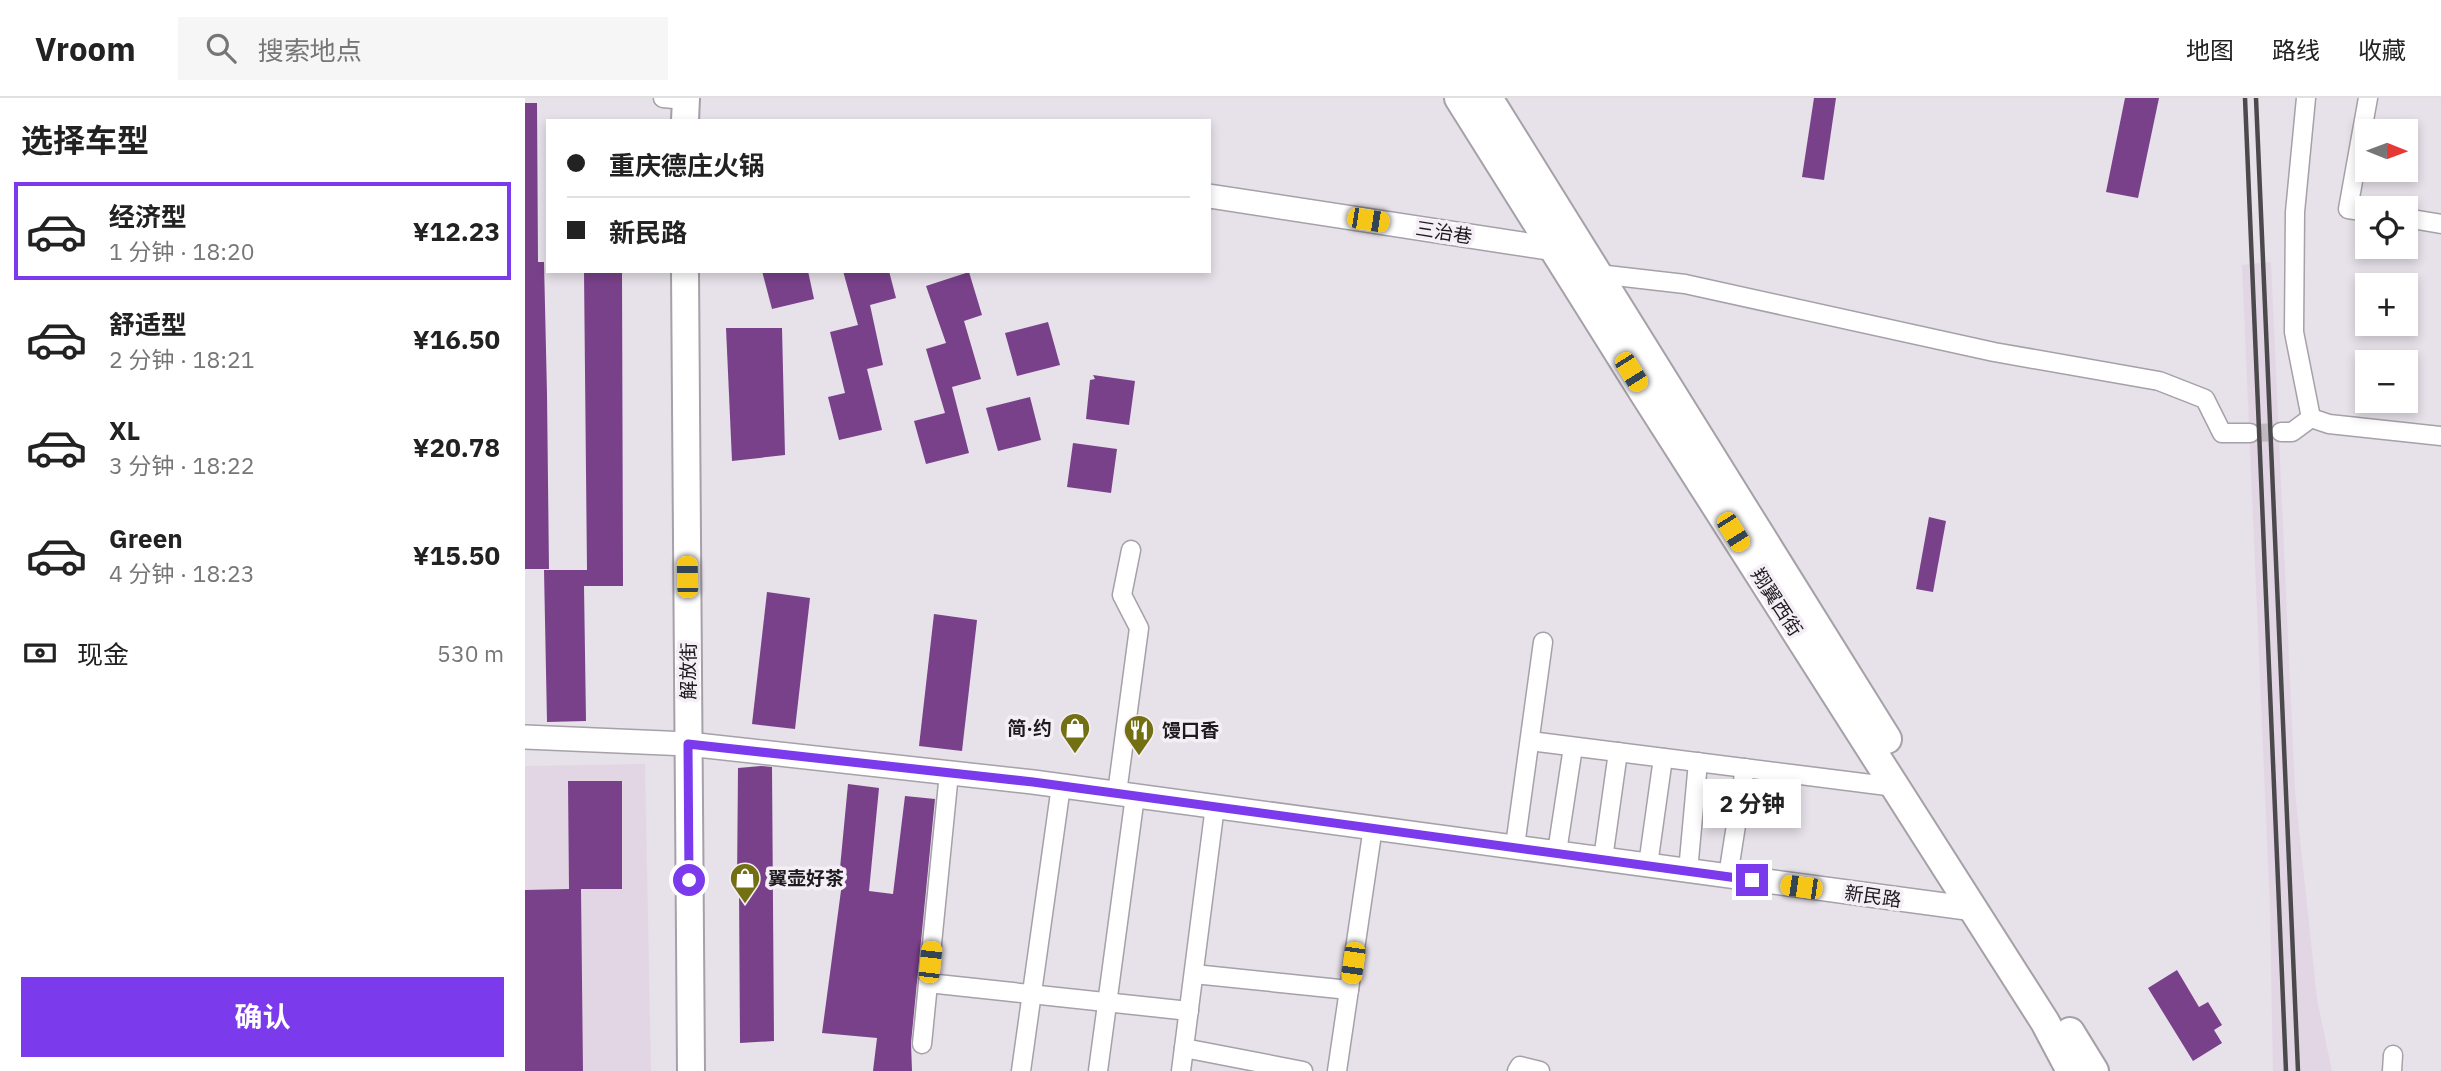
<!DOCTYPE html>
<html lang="zh">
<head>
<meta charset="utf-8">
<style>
	body { margin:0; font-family:"IBM Plex Sans","Noto Sans SC",sans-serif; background:#f6f6f6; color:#222; height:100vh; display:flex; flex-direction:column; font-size:26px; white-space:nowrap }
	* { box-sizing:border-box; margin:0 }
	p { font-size:23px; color:#767676 }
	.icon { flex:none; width:38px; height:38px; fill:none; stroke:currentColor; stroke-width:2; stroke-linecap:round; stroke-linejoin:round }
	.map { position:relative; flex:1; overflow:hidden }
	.panel { display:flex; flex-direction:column; background:#fff; width:525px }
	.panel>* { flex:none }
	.hud { position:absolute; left:21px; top:21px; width:665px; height:154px; border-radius:0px; box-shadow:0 4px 10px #0003; display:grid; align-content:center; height:154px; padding:0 21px; background:#fff }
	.needle { width:46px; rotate:91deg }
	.tools { position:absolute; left:1830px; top:21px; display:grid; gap:14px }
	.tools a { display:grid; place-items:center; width:63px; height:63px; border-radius:0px; background:#fff; box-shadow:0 4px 10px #0003; font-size:35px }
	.end { position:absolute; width:32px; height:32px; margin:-16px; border:9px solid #7c3aed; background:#fff; box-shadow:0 0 0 4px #fff }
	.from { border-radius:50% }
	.bubble { position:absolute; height:49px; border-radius:0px; background:#fff; box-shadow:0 4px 10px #0003; font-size:23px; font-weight:700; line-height:49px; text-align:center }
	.car { position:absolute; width:21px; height:42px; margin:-21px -10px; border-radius:9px; box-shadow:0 0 5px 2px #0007; background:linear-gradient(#f5c518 24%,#345 0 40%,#f5c518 0 76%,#345 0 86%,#f5c518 0) }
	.hud b { display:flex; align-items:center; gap:24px; height:66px; font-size:26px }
	.hud b+b { border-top:2px solid #e0e0e0 }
	.hud i { width:18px; height:18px; background:#222 }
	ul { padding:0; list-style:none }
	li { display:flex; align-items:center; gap:21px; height:98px; margin:0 14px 10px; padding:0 7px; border:4px solid transparent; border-radius:0px }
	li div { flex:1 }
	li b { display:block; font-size:26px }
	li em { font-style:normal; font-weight:700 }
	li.selected { border-color:#7c3aed }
	li>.icon { width:63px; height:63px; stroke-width:1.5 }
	h2 { padding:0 21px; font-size:32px; line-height:84px }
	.pay { display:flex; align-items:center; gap:18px; height:77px; padding:0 21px; font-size:26px }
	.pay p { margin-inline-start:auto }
	.action { display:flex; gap:14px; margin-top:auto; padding:14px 21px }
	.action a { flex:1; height:80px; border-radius:0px; background:#7c3aed; color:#fff; font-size:28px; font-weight:700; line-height:80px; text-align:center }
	header { display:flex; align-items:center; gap:42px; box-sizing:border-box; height:98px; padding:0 35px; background:#fff; border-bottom:2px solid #e0e0e0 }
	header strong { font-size:33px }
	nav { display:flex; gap:38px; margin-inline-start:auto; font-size:24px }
	.search { width:490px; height:63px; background:#f6f6f6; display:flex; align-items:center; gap:18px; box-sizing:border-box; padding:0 24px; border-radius:0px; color:#767676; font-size:26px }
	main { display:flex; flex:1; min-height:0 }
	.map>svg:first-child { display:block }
</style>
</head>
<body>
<header>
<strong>Vroom</strong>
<div class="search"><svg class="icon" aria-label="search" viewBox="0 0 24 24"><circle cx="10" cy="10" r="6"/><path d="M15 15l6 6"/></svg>搜索地点</div>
<nav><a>地图</a><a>路线</a><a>收藏</a></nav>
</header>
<main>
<section class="panel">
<h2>选择车型</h2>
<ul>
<li class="selected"><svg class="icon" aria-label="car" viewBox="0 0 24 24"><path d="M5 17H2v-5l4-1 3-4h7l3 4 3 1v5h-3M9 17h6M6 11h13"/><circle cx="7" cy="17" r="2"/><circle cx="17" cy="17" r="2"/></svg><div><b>经济型</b><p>1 分钟 · 18:20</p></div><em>¥12.23</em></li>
<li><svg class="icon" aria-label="car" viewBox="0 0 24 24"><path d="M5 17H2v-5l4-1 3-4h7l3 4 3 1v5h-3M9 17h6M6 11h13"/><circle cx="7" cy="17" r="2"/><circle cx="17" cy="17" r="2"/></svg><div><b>舒适型</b><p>2 分钟 · 18:21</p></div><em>¥16.50</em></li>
<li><svg class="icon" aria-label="car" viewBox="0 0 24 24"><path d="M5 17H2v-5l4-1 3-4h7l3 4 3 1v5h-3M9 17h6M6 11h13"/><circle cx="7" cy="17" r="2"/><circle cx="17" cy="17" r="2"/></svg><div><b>XL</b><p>3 分钟 · 18:22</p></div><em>¥20.78</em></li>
<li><svg class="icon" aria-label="car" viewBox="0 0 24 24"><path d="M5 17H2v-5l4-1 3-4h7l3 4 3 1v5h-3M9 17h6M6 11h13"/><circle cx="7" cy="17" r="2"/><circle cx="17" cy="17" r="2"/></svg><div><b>Green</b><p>4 分钟 · 18:23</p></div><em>¥15.50</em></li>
</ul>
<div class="pay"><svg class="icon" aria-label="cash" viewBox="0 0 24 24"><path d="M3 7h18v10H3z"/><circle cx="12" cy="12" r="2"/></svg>现金<p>530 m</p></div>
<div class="action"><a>确认</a></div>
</section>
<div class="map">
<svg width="1916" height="973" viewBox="0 0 1916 973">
	<rect width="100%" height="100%" fill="#e7e1e9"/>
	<g fill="#e2d6e5">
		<path d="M1746,164L1770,694L1792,901L1807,973H1748L1745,811L1717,167Z"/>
		<path d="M120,666L126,973H0V668Z"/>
	</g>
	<g fill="#79418a">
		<path d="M1289,0H1311L1299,82L1277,79Z"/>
		<path d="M1600,0H1634L1613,100L1581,94Z"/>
		<path d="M0,5H12L13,164H19L22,296L24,471H0Z"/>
		<path d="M237,173H283L289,201L247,211Z"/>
		<path d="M318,173H364L371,200L345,207L358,267L342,271L357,332L314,342L303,299L320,295L305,234L333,227Z"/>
		<path d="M59,174H97L98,488H59L61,623L22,624L19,472H62Z"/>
		<path d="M444,174L457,217L439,223L456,281L427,289L444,355L401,366L389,323L420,315L401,251L421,245L401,188Z"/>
		<path d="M523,224L535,267L492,278L480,235Z"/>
		<path d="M201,230H257L260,357L207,363Z"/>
		<path d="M568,277L610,283L604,327L561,321L565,282L570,281Z"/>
		<path d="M505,299L516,342L473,353L461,310Z"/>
		<path d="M548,345L592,351L586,395L542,389Z"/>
		<path d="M1404,419L1421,423L1408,494L1391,491Z"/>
		<path d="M242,494L285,500L270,631L227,626Z"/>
		<path d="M409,516L452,522L437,653L394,648Z"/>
		<path d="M236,668L247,669L249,943L215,945L214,787H212L213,670Z"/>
		<path d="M43,683H97V791H56L58,973H0V792L44,791Z"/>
		<path d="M323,686L354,690L344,793L368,796L380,698L410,701L386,945L387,973H348L352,940L297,935L319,770H315Z"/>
		<path d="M1652,872L1674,909L1683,904L1697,927L1689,932L1697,945L1668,963L1623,890Z"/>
	</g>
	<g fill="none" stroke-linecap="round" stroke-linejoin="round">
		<path stroke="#bfb9c0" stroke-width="18" stroke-dasharray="18 9" stroke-linecap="butt" d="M1725,335L1756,334"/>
		<g stroke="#a6a0a8" stroke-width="21">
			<g id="minor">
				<path d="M138,0L161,2"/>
				<path d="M1781,0L1770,114L1769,234L1786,320"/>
				<path d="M1843,114L1823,111L1843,0"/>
				<path d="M1881,120L1916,126"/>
				<path d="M1073,176L1160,186L1469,254L1634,283L1680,301L1697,335H1725"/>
				<path d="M1786,320L1804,326L1916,338"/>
				<path d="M1756,334H1767L1786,320"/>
				<path d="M1005,643L1370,689"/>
				<path d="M592,695L614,530L597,497L606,452"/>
				<path d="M990,748L1018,544"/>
				<path d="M1032,754L1048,649"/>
				<path d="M1078,761L1093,654"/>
				<path d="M1123,767L1138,660"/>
				<path d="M1163,773L1173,664"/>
				<path d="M1203,778L1220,670"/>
				<path d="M669,876L824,892"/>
				<path d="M403,885L664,913"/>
				<path d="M397,946L424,675"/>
				<path d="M659,950L778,973"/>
				<path d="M496,973L536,688"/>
				<path d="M573,973L610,698"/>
				<path d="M656,973L690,708"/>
				<path d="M812,973L848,729"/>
				<path d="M992,973L995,968L1015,973"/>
				<path d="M1867,973L1868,957"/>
			</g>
		</g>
		<g stroke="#a6a0a8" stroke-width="26">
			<g id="tertiary">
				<path d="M684,98L1029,151"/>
				<path d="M0,639L163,646L508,684L1449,811"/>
			</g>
		</g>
		<g stroke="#a6a0a8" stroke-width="30">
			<g id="secondary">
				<path d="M160,23L161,0"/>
				<path d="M160,173L166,973"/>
			</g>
		</g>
		<g stroke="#a6a0a8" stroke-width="32">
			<g id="primary">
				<path d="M934,0L1119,295L1520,924L1546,973"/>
				<path d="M963,0L1362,641"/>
				<path d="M1545,934L1569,973"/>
			</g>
		</g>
		<use href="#minor" stroke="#fff" stroke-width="18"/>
		<use href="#tertiary" stroke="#fff" stroke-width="23"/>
		<use href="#secondary" stroke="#fff" stroke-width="26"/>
		<use href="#primary" stroke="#fff" stroke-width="28"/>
		<g stroke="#4c494d" stroke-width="4.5">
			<path d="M1720,0L1761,973"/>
			<path d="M1731,0L1773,973"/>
		</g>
	</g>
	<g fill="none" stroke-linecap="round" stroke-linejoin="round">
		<path stroke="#7c3aed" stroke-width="9" d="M164,782L163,646L508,684L1227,782"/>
	</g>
	<defs>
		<g id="shop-pin" transform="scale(1.575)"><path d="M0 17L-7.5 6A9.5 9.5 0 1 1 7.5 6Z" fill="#727012" stroke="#f5eef7"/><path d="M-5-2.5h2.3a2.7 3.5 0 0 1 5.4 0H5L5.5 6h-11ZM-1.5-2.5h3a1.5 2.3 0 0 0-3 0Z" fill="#fff"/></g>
		<g id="restaurant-pin" transform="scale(1.575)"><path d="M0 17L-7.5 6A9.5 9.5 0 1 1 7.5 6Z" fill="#727012" stroke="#f5eef7"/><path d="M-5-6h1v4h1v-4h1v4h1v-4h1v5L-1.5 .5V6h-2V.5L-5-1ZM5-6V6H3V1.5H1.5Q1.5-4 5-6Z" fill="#fff"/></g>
	</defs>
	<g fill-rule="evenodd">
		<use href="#shop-pin" x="550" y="630"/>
		<use href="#restaurant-pin" x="614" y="632"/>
		<use href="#shop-pin" x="220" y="780"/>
	</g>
	<g text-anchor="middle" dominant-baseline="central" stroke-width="7" stroke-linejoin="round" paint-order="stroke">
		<g font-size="19" fill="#1d1b1e" stroke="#f5eef7">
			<text transform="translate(919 134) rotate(9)">三治巷</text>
			<text transform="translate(1252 504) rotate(57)">翔翼西街</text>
			<text transform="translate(163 573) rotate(-90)">解放街</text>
			<text transform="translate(1348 798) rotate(8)">新民路</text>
		</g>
		<g font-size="19" font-weight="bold" fill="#1d1b1e" stroke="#f5eef7" text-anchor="start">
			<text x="527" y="630" text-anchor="end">简·约</text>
			<text x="637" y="632">馒口香</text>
			<text x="243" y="780">翼壶好茶</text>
		</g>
	</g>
</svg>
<div class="tools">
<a><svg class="needle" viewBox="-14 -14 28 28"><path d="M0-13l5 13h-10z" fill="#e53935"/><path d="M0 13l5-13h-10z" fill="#767676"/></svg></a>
<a><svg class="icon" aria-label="locate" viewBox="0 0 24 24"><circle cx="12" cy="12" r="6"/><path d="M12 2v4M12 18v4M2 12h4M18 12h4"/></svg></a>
<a>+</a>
<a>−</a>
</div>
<i class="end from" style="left:164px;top:782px"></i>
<i class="end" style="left:1227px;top:782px"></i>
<div class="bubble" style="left:1178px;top:681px;width:98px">2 分钟</div>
<i class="car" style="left:843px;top:122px;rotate:99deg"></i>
<i class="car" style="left:1106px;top:274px;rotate:148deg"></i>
<i class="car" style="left:1208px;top:434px;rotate:148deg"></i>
<i class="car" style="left:162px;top:479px;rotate:359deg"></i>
<i class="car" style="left:1276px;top:789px;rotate:278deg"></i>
<i class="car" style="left:405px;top:864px;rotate:6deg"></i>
<i class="car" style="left:828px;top:865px;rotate:188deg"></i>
<div class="hud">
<b><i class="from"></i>重庆德庄火锅</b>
<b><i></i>新民路</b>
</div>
</div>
</main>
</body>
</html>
